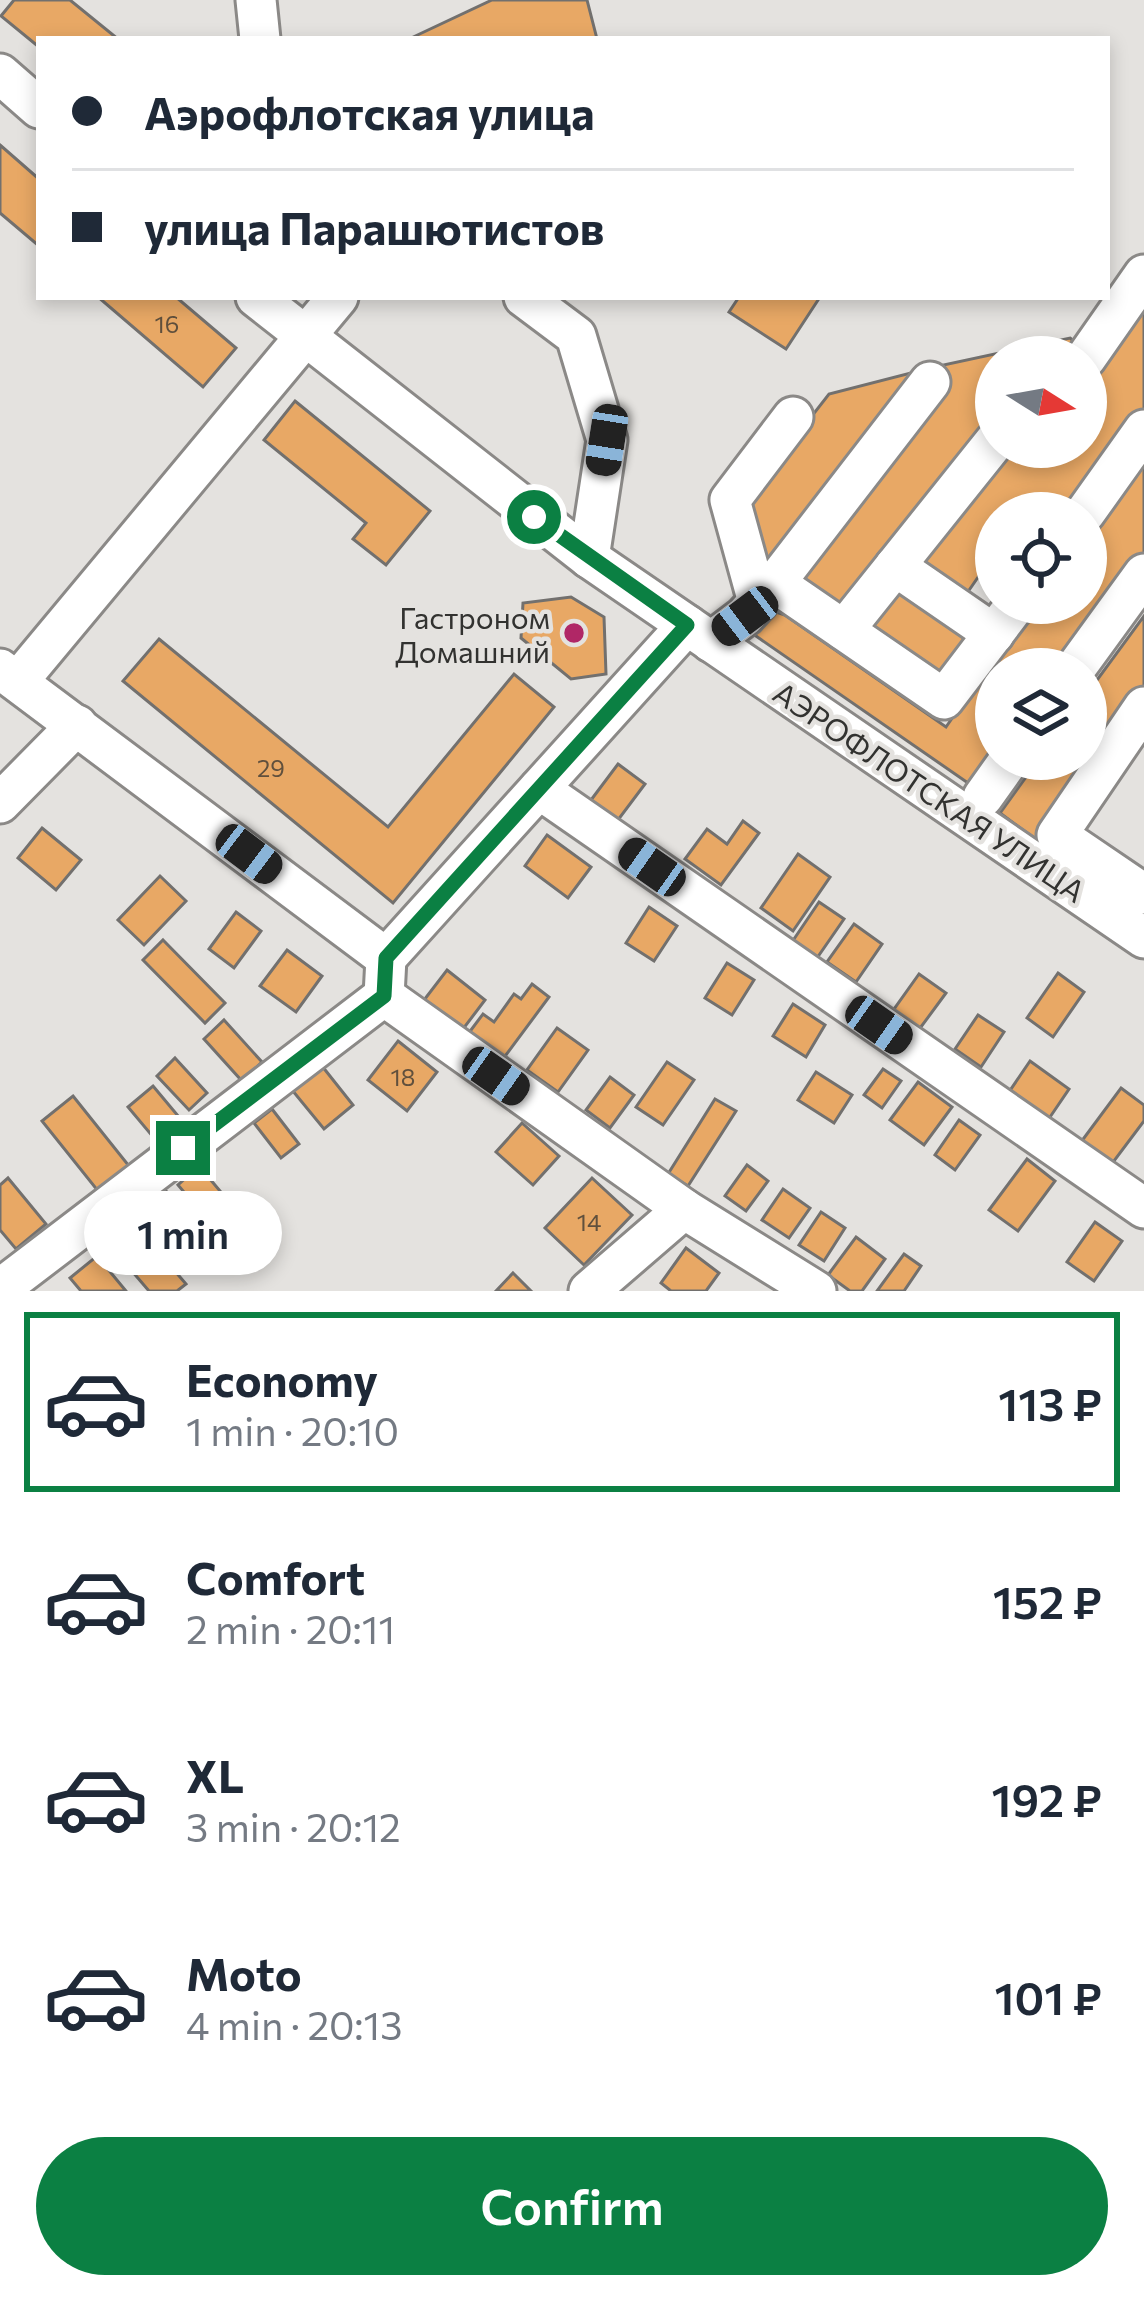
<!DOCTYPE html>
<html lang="en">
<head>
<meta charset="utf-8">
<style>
	body { margin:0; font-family:Commissioner,sans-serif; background:#f2f2f3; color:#1f2937; height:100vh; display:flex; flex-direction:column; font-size:45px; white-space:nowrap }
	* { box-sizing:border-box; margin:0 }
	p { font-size:39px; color:#747a83 }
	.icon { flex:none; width:66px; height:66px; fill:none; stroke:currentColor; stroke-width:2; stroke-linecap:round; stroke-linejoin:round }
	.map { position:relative; height:1291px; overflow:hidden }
	.sheet { display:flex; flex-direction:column; background:#fff; flex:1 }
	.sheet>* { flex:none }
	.top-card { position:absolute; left:36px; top:36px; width:1074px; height:264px; border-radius:0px; box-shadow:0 6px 18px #0003; display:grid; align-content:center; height:264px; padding:0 36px; background:#fff }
	.needle { width:78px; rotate:101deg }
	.tools { position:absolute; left:975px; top:336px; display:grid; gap:24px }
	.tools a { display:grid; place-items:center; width:132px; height:132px; border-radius:50%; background:#fff; box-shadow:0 6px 18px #0003; font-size:60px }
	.end { position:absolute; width:54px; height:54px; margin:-27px; border:15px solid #0b8043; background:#fff; box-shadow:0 0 0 6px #fff }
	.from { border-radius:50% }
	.bubble { position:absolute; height:84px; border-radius:42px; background:#fff; box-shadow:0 6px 18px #0003; font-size:39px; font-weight:600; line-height:84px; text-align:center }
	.car { position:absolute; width:36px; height:72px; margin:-36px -18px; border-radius:15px; box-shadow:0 0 9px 3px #0007; background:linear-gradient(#222 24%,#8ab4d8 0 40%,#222 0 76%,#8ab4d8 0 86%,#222 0) }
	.top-card b { display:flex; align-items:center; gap:42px; height:114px; font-size:45px }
	.top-card b+b { border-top:3px solid #e0e1e3 }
	.top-card i { width:30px; height:30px; background:#1f2937 }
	ul { padding:21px 0 0; list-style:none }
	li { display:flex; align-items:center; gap:36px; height:180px; margin:0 24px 18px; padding:0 12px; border:6px solid transparent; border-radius:0px }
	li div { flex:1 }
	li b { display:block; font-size:45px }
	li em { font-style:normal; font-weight:600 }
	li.current { border-color:#0b8043 }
	li>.icon { width:108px; height:108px; stroke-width:1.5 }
	.button { display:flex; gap:24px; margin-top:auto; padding:24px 36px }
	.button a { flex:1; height:138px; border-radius:72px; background:#0b8043; color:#fff; font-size:48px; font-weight:600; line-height:138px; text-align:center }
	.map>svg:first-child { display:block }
</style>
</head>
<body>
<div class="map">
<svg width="1144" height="1291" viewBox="0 0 1144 1291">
	<rect width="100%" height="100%" fill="#e4e2df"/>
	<g fill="#e8a865" stroke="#72706e" stroke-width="3">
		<path d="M14,0H70L118,39H39V47L1,16Z"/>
		<path d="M492,0H587L597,39H409Z"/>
		<path d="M0,145L39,179V246L0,213Z"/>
		<path d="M98,297H176L236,348L203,387Z"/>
		<path d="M739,297H820L786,349L729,312Z"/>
		<path d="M1144,302V413L1075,513H996V551L963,599L916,566L998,447H1018L1036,459L1044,447H1086V386Z"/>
		<path d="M1070,338L1083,349L1077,357H996V430L842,617L792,576L934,367Z"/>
		<path d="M934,367L775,567L749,549L741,507L829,394Z"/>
		<path d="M295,401L430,511L386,565L353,539L366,523L264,440Z"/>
		<path d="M1144,441V556L1066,669H996V759L981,792L753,634L770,610L785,615L946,727L1032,603H1086V525Z"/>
		<path d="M898,590L980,639L945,686L869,629Z"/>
		<path d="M571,597L604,617L606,674L571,679L521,638L523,603Z"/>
		<path d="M1144,616V696L1038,841L1000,813L1039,759H1086V695Z"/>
		<path d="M159,639L388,827L514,674L554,707L393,903L123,681Z"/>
		<path d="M618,764L645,784L615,824L588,804Z"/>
		<path d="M743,821L759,833L721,885L685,859L707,829L727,844Z"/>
		<path d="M42,828L81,860L56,890L18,858Z"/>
		<path d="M547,835L591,867L568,898L525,866Z"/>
		<path d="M798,854L830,877L793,931L761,908Z"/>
		<path d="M160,876L186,901L144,945L118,920Z"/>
		<path d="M819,902L844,919L817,958L792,942Z"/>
		<path d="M649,907L677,926L654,961L626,943Z"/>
		<path d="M236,912L261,931L234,968L209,949Z"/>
		<path d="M854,924L882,944L856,982L827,962Z"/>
		<path d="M163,940L225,1003L205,1023L143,960Z"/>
		<path d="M287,950L322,976L296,1012L260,986Z"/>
		<path d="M727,963L754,980L732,1015L705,998Z"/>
		<path d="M447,970L485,1000L460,1033L421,1004Z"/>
		<path d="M1058,973L1084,992L1053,1037L1027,1018Z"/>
		<path d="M919,974L946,993L918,1031L892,1012Z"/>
		<path d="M532,984L549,997L503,1059L468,1034L483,1014L494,1022L514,994L521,999Z"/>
		<path d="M793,1004L825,1025L806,1057L773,1036Z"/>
		<path d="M978,1015L1004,1032L981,1067L955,1049Z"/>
		<path d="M224,1020L262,1062L242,1081L204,1039Z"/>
		<path d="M557,1028L588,1050L558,1092L527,1070Z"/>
		<path d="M398,1041L437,1072L407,1111L368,1080Z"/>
		<path d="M175,1058L207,1093L189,1110L157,1076Z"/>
		<path d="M1030,1061L1069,1089L1048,1120L1009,1092Z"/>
		<path d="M667,1062L694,1080L663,1125L636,1107Z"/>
		<path d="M322,1066L353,1105L324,1129L292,1090Z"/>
		<path d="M883,1069L901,1081L882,1108L864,1095Z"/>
		<path d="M816,1072L852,1095L834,1123L798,1100Z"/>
		<path d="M610,1077L634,1095L610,1128L586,1110Z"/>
		<path d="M918,1082L952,1107L924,1145L890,1120Z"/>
		<path d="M153,1086L184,1123L159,1144L128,1107Z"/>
		<path d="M1121,1088L1144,1105V1121L1111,1165L1081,1142Z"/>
		<path d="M73,1096L129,1166L98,1191L42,1121Z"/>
		<path d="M715,1099L736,1111L688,1186L668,1174Z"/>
		<path d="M272,1109L299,1144L281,1158L254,1123Z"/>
		<path d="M959,1120L980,1135L955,1170L935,1155Z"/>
		<path d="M522,1123L559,1156L533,1185L496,1152Z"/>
		<path d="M1027,1159L1055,1181L1018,1231L989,1210Z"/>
		<path d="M747,1165L768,1181L746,1211L725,1196Z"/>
		<path d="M199,1166L236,1210L214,1228L178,1185Z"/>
		<path d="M8,1178L46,1224L16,1249L0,1230V1185Z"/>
		<path d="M592,1178L632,1215L584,1265L545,1228Z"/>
		<path d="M783,1189L810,1208L789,1238L762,1220Z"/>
		<path d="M166,1191L203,1237L184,1253L146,1207Z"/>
		<path d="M821,1212L845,1228L824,1261L799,1245Z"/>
		<path d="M132,1221L186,1284L177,1291H149L107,1242Z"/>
		<path d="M1095,1222L1122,1241L1094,1281L1067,1262Z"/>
		<path d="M856,1237L885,1259L862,1291H850L828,1275Z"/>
		<path d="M686,1248L719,1273L706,1291H671L661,1283Z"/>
		<path d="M904,1254L921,1266L904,1291H877Z"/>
		<path d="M97,1256L126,1291H81L70,1278Z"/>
		<path d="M513,1273L531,1291H496Z"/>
	</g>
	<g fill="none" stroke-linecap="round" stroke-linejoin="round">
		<g stroke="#8b8987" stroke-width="45">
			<g id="minor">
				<path d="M256,0L260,39"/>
				<path d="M0,74L39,108"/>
				<path d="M256,297L589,558L1144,938"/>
				<path d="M524,297L576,336L607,440L589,558"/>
				<path d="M1086,358L1144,275"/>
				<path d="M1085,513L1144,430"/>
				<path d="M895,566L994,634"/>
				<path d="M775,583L930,382"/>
				<path d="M758,602L730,500L793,417"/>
				<path d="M844,630L996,440"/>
				<path d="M711,642L745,616L775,583L944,699L1017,603"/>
				<path d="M0,669L386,958L384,996L684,1209L816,1291"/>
				<path d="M1075,669L1144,574"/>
				<path d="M19,680L338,297"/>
				<path d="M1144,707L1057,835L1144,894"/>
				<path d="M539,789L1144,1208"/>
				<path d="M983,797L1010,759"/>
				<path d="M0,803L77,725"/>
				<path d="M386,958L687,625"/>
				<path d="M0,1289L384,996"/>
				<path d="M589,1291L684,1209"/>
			</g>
		</g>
		<use href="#minor" stroke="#fff" stroke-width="39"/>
	</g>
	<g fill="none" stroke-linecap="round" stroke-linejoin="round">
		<path stroke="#0b8043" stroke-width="15" d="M183,1148L384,996L386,958L687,625L534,517"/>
	</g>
	<circle fill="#b02766" stroke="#e4e2df" stroke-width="4.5" cx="574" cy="633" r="12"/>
	<g text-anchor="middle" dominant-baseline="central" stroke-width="9" stroke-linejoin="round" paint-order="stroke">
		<g font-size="24" fill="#60503d">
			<text x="167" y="323">16</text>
			<text x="271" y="767">29</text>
			<text x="403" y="1076">18</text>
			<text x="589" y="1221">14</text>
		</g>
		<g font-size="30" fill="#323230" stroke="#e4e2df" text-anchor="end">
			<text x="550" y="616">Гастроном<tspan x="550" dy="34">Домашний</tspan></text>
		</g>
		<g font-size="30" fill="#323230" stroke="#e4e2df">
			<text transform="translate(930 791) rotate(34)">АЭРОФЛОТСКАЯ УЛИЦА</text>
		</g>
	</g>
</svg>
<div class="tools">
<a><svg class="needle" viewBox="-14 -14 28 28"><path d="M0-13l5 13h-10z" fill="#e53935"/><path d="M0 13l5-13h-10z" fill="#747a83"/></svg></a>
<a><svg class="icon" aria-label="locate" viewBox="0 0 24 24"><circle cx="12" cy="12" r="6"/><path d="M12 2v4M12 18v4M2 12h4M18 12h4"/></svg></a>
<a><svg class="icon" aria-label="layers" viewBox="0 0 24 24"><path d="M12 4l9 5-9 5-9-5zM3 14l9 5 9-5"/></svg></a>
</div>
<i class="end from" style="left:534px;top:517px"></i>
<i class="end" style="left:183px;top:1148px"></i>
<div class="bubble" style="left:84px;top:1191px;width:198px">1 min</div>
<i class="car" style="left:607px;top:440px;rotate:189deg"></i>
<i class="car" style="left:745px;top:616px;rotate:233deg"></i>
<i class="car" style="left:249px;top:854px;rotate:127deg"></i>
<i class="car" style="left:652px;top:867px;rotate:305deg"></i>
<i class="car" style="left:879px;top:1025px;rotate:125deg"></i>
<i class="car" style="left:496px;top:1076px;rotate:125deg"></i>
<div class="top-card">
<b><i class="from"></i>Аэрофлотская улица</b>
<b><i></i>улица Парашютистов</b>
</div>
</div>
<section class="sheet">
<ul>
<li class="current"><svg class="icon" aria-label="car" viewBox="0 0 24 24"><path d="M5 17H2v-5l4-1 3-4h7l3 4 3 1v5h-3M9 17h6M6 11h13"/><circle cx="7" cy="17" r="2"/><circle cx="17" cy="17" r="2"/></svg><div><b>Economy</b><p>1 min · 20:10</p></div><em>113 ₽</em></li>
<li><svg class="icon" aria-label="car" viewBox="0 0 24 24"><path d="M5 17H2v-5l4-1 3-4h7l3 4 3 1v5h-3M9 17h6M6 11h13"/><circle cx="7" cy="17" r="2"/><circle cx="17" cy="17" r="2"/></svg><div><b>Comfort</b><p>2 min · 20:11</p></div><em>152 ₽</em></li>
<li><svg class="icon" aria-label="car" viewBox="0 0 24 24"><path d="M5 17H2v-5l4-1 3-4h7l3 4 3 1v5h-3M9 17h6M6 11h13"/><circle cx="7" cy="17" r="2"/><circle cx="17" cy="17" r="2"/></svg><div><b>XL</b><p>3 min · 20:12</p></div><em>192 ₽</em></li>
<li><svg class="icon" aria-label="car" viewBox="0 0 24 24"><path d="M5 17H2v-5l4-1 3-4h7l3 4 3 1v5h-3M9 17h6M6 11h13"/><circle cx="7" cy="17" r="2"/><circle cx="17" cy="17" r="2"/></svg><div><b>Moto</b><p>4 min · 20:13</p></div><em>101 ₽</em></li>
</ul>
<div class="button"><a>Confirm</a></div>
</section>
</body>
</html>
